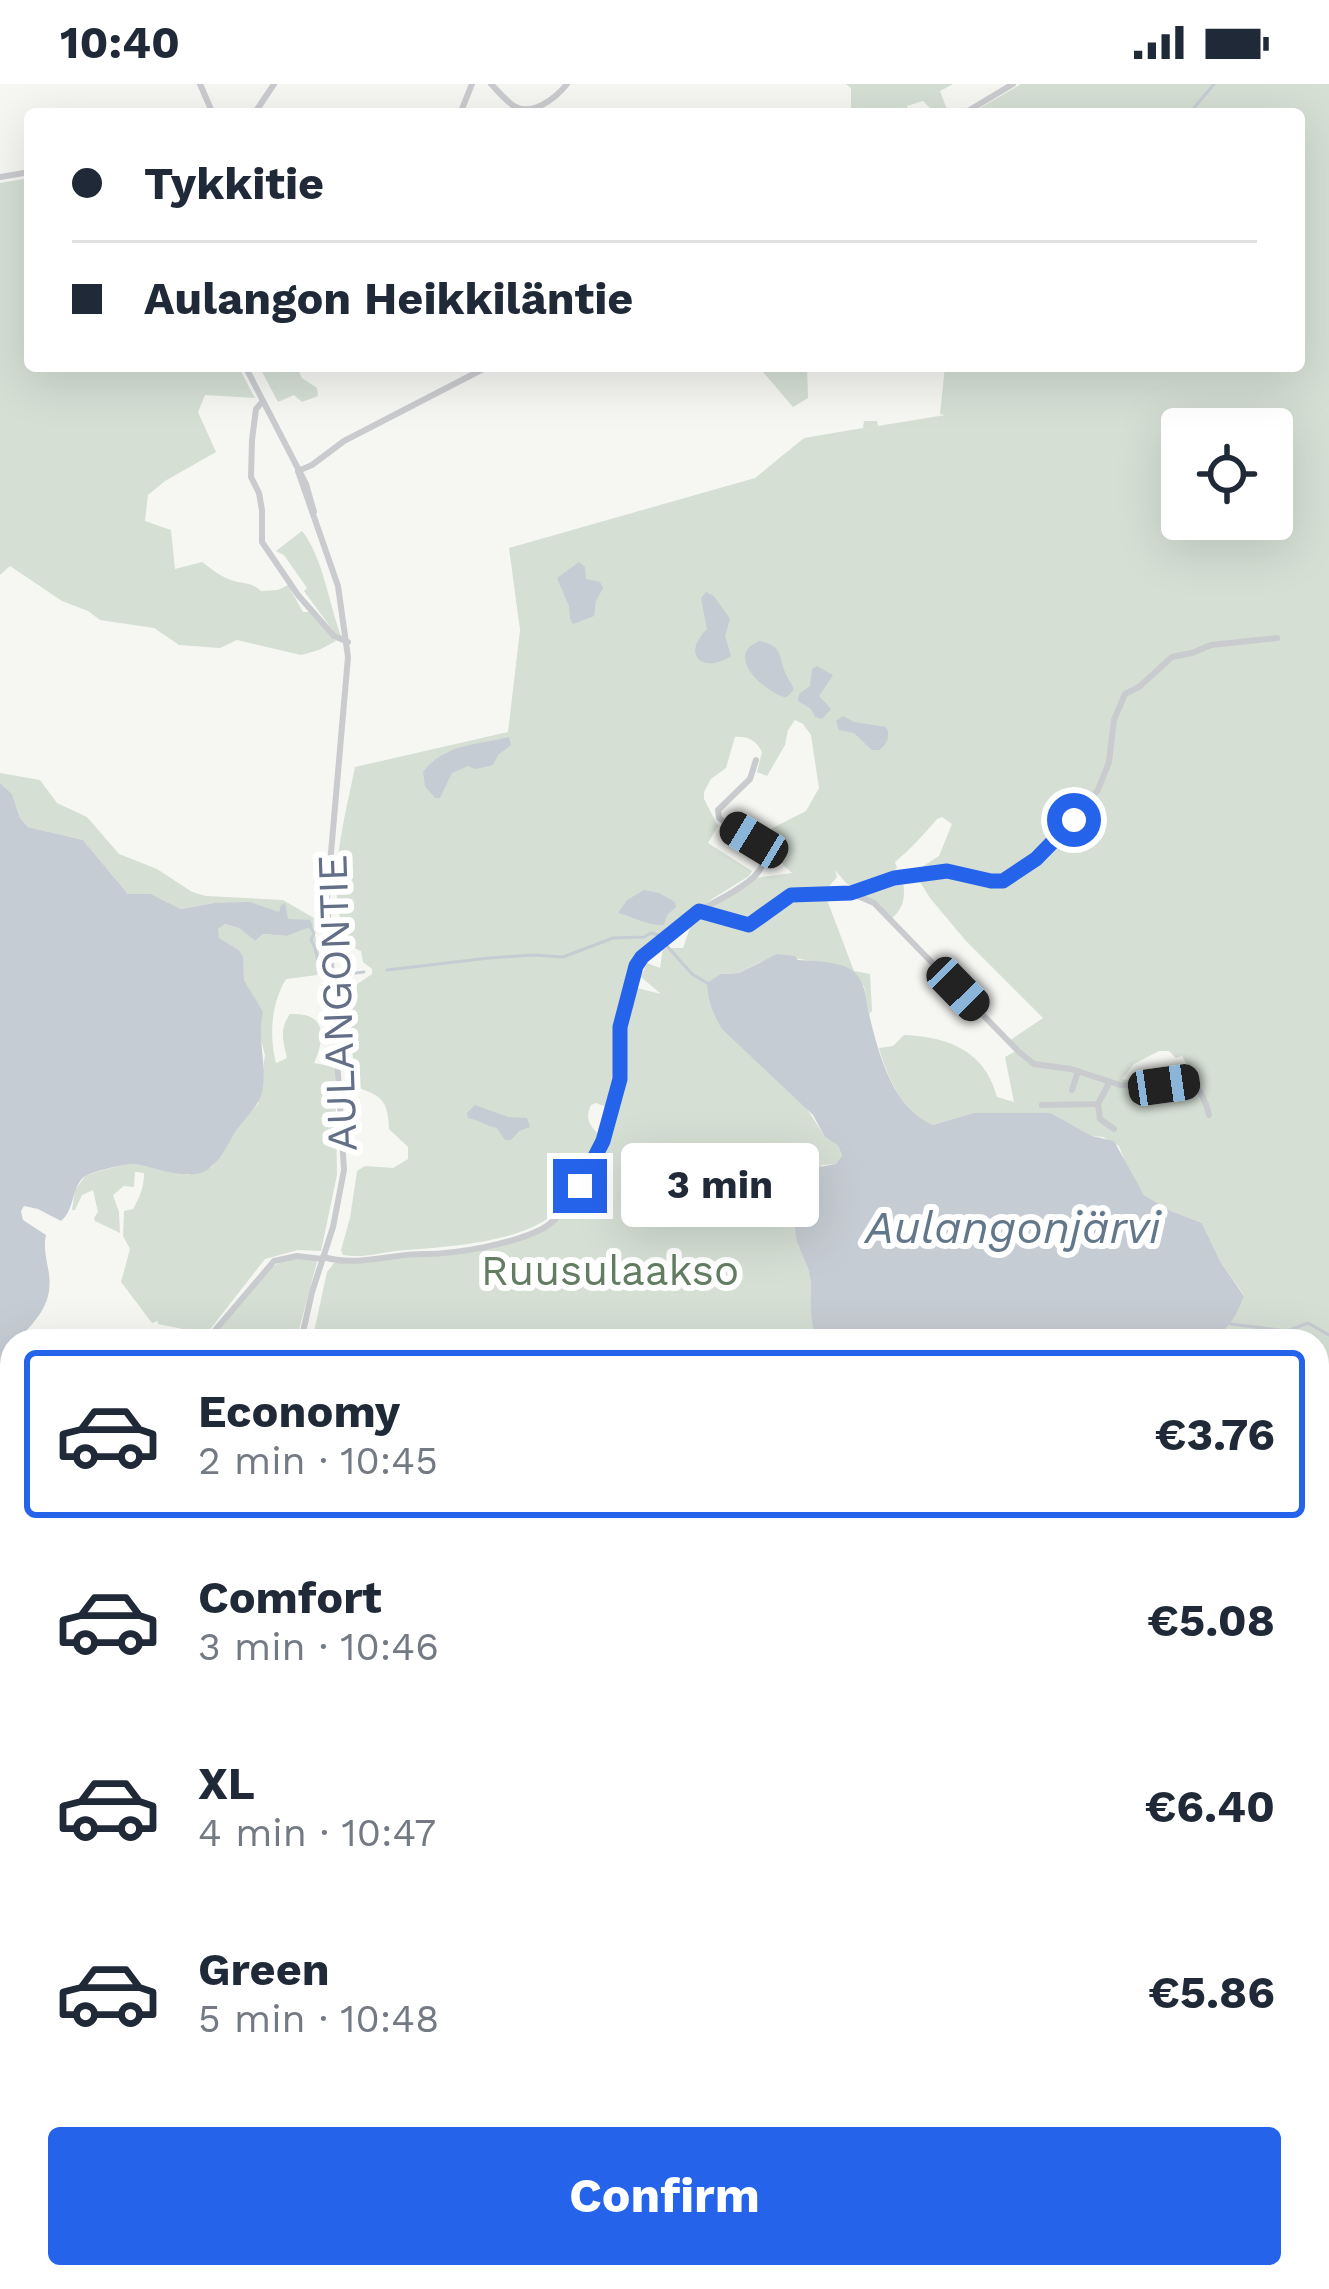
<!DOCTYPE html>
<html lang="en">
<head>
<meta charset="utf-8">
<style>
	body { margin:0; font-family:"Work Sans",sans-serif; background:#f2f2f3; color:#1f2937; height:100vh; display:flex; flex-direction:column; font-size:45px; white-space:nowrap }
	* { box-sizing:border-box; margin:0 }
	p { font-size:39px; color:#747a83 }
	.icon { flex:none; width:66px; height:66px; fill:none; stroke:currentColor; stroke-width:2; stroke-linecap:round; stroke-linejoin:round }
	.map { position:relative; flex:1; overflow:hidden }
	.details { position:absolute; left:0px; top:1245px; width:1329px; height:960px; display:flex; flex-direction:column; background:#fff; border-radius:36px 36px 0 0; box-shadow:0 12px 48px #0002 }
	.details>* { flex:none }
	.banner { position:absolute; left:24px; top:24px; width:1281px; height:264px; border-radius:12px; box-shadow:0 12px 48px #0002; display:grid; align-content:center; height:264px; padding:0 48px; background:#fff }
	.tools { position:absolute; left:1161px; top:324px; display:grid; gap:24px }
	.tools a { display:grid; place-items:center; width:132px; height:132px; border-radius:12px; background:#fff; box-shadow:0 12px 48px #0002; font-size:60px }
	.end { position:absolute; width:54px; height:54px; margin:-27px; border:15px solid #2563eb; background:#fff; box-shadow:0 0 0 6px #fff }
	.from { border-radius:50% }
	.bubble { position:absolute; height:84px; border-radius:12px; background:#fff; box-shadow:0 12px 48px #0002; font-size:39px; font-weight:700; line-height:84px; text-align:center }
	.car { position:absolute; width:36px; height:72px; margin:-36px -18px; border-radius:15px; box-shadow:0 0 9px 3px #0007; background:linear-gradient(#222 24%,#8ab4d8 0 40%,#222 0 76%,#8ab4d8 0 86%,#222 0) }
	.banner b { display:flex; align-items:center; gap:42px; height:114px; font-size:45px }
	.banner b+b { border-top:3px solid #e0e1e3 }
	.banner i { width:30px; height:30px; background:#1f2937 }
	ul { padding:21px 0 0; list-style:none }
	li { display:flex; align-items:center; gap:36px; height:168px; margin:0 24px 18px; padding:0 24px; border:6px solid transparent; border-radius:12px }
	li div { flex:1 }
	li b { display:block; font-size:45px }
	li em { font-style:normal; font-weight:700 }
	li.active { border-color:#2563eb }
	li>.icon { width:108px; height:108px; stroke-width:1.5 }
	.action { display:flex; gap:24px; margin-top:auto; padding:24px 48px }
	.action a { flex:1; height:138px; border-radius:12px; background:#2563eb; color:#fff; font-size:48px; font-weight:700; line-height:138px; text-align:center }
	.status { display:flex; justify-content:space-between; align-items:center; height:84px; padding:0 60px; background:#fff; direction:ltr }
	.status svg { height:33px; fill:currentColor }
	.map>svg:first-child { display:block }
</style>
</head>
<body>
<div class="status"><b>10:40</b><svg viewBox="0 0 49 12"><path d="M0 12V9h3v3zM5 12V6h3v6zM10 12V3h3v9zM15 12V0h3v12zM26 1h20v11H26zM47 4h2v5h-2z"/></svg></div>
<div class="map">
<svg width="1329" height="2205" viewBox="0 0 1329 2205">
	<rect width="100%" height="100%" fill="#f6f7f3"/>
	<g fill="#d5dfd4" fill-rule="evenodd">
		<path d="M846,0H953L940,7L946,23L953,30H936L923,17L907,22L909,30H851V4Z"/>
		<path d="M1021,0H1329V1467L1317,1465V1257H1209C1229,1246 1236,1233 1244,1211L1220,1177L1202,1139L1169,1126L1144,1111L1130,1090L1119,1062L1103,1053L1092,1052L1051,1029H973L933,1041C903,1028 887,994 879,964L893,962L904,951C949,953 985,967 997,1013L1014,1018L1005,973L1018,966L1009,957L1043,934L966,857L930,814L914,788L939,772L952,740L942,733L937,735C923,751 911,765 895,778L897,784L888,790L893,794L902,793C906,811 905,824 890,836L863,812L862,801L855,805L846,799L835,786L837,793L824,808L854,887L870,890L872,927L869,930L864,902L823,879L788,873L762,877L739,889L721,890L825,1053L838,1060L842,1073L836,1080L821,1081L798,1162L810,1186L812,1238L821,1257H312L327,1188L334,1179H364L466,1167L542,1147L582,1104L595,1082L625,994L623,973L616,971V992L609,1024L596,1019L591,1021C585,1035 589,1040 598,1050C590,1078 575,1112 552,1131C521,1158 447,1163 407,1166C385,1167 365,1175 343,1171L341,1166L350,1134L357,1087L365,1082L393,1084L408,1075V1063L389,1045C388,1016 382,1012 356,1003L347,916L355,910L356,901L372,890V885L363,878L361,867L348,861C345,849 340,836 338,824C332,778 346,728 355,683L508,648L520,546L509,464L755,394L804,354L863,344L864,337H877L878,342L945,331L940,330L945,282H1299V30H970ZM1182,345H1272V435H1182ZM795,636L803,640L811,651L819,704L806,727L757,752L767,763L777,766L783,781L792,789L754,794L694,832L683,864H663L660,884L647,879L641,893L661,910L625,901L634,876L664,848L676,842L712,815L749,792L752,787L708,759L718,742L704,715V708L711,695L726,684L735,653C747,652 756,656 762,668L757,688L767,692L785,661L788,646ZM1159,967H1169L1176,974L1182,972L1187,981L1181,985L1182,995L1168,998L1162,984H1156L1137,997L1122,995L1134,980Z"/>
		<path d="M30,94V282H204L206,288L238,282L255,314L205,311L198,328L216,368L165,397L148,411L145,437L171,446L175,485L202,478C209,483 217,490 226,494C239,501 249,496 261,507L278,506L288,501L303,528H310L336,557L319,566L301,571L237,556L220,564L179,561L154,544L100,536L88,527L62,517L10,482L0,491V99Z"/>
		<path d="M259,282H296L302,294L317,304L318,312L302,318L294,311L278,318Z"/>
		<path d="M758,282H807L808,314L793,323Z"/>
		<path d="M302,447C323,473 329,520 341,552H337L304,507L307,504L284,471L276,467Z"/>
		<path d="M0,689L40,696L57,719L87,733L119,770L157,785L192,808L206,812L283,816L314,834C311,854 326,871 317,891L286,895C271,920 269,952 276,979L287,974C283,957 279,945 290,930C326,928 326,952 314,979L335,983L337,1091L321,1167L298,1166L265,1175L201,1257H198V1248L158,1240V1237L152,1239L121,1198L130,1165L123,1152L124,1127L133,1125C140,1113 144,1103 144,1089L135,1088L134,1103L124,1102L113,1111L119,1128L120,1149L95,1137L94,1134L98,1128L93,1106L82,1111L75,1126H72L75,1106L86,1091L129,1079L188,1091L212,1083L245,1033L258,1020L265,971L258,945L262,928L244,896L242,873L239,866L218,854V845L225,840L239,844L255,857L263,850L286,852L288,835L282,824L279,829L214,819L181,825L151,810H128L83,756L28,743L20,734L12,710L0,699Z"/>
		<path d="M287,1175H306L317,1178L296,1257H211L266,1186Z"/>
		<path d="M12,1262V1518L0,1510C0,1461 0,1296 12,1262Z"/>
		<path d="M1317,1625L1329,1635V2205H418L411,2193H1317V1746L1325,1739L1324,1728L1317,1719Z"/>
		<path d="M0,1908L12,1911V2025L0,2010Z"/>
	</g>
	<g fill="#c6ccd3">
		<path d="M579,478L585,483L586,495L600,498L603,504L596,517L594,532L573,540L570,535L569,522L557,494Z"/>
		<path d="M706,508L714,512L730,535L725,552L731,572C704,590 680,572 707,545L701,514Z"/>
		<path d="M760,557C785,563 778,574 786,590C788,596 792,600 794,606C791,608 789,612 786,613C776,615 718,573 760,557Z"/>
		<path d="M817,582L833,591L819,612L831,625L822,635L815,633L811,625L798,617L799,610L810,602L812,585Z"/>
		<path d="M843,632L854,638L886,643C891,651 887,661 879,666H872L854,649L839,646L836,637Z"/>
		<path d="M509,653L511,661L498,671L493,681L476,685L468,682L452,689L440,714H435L425,702L423,688C444,660 477,661 509,653Z"/>
		<path d="M0,699L12,710L20,734L28,743L83,756L128,810H151L181,825L214,819L250,818L279,828L281,821L285,819L288,835L310,836L313,842L286,852L263,850L255,857L239,844L225,840L218,845L219,854L239,866L243,873L244,896L263,928C256,956 269,983 261,1012C256,1025 242,1037 234,1050C228,1060 222,1073 213,1081C193,1102 157,1082 132,1080C127,1079 92,1088 87,1091C71,1099 76,1125 61,1137L38,1125L24,1122L21,1127L23,1136L46,1151C43,1166 47,1176 49,1190C53,1221 36,1236 17,1257H12L7,1271L0,1309Z"/>
		<path d="M644,806L659,809L675,818L676,823L667,831L664,841C648,842 634,833 618,829L627,816Z"/>
		<path d="M777,870L795,872L798,876C813,877 841,877 853,887C866,898 866,916 869,930C879,971 892,1023 933,1041L973,1029H1051L1092,1052L1114,1057L1144,1111L1169,1126L1202,1139L1220,1177L1244,1212C1236,1233 1229,1246 1209,1257H821C806,1242 813,1214 810,1193C809,1180 800,1170 797,1157C791,1131 798,1105 813,1084L836,1080L842,1072L838,1061L825,1053L813,1031L722,945C713,930 708,917 707,899L721,890L739,889Z"/>
		<path d="M475,1021L508,1033L527,1034L530,1043L519,1047L511,1056H505L497,1044C486,1042 479,1036 468,1034L467,1029Z"/>
		<path d="M1317,1465L1329,1467V1635L1317,1625Z"/>
		<path d="M0,1510L12,1518V1595L0,1596Z"/>
		<path d="M12,1803V1911L0,1908V1810Z"/>
		<path d="M86,2193H307L309,2205H95Z"/>
	</g>
	<g fill="none" stroke-linecap="round" stroke-linejoin="round">
		<g stroke="#c6ccd3" stroke-width="3">
			<path d="M1189,30L1214,0"/>
			<path d="M310,843L314,849L311,856C319,866 315,883 327,893"/>
			<path d="M667,862L692,890L707,899"/>
			<path d="M387,886L489,874L533,871L563,873L613,854L644,853L651,849L662,852"/>
			<path d="M348,890L364,888"/>
			<path d="M1231,1240L1287,1247L1308,1239L1329,1251"/>
			<path d="M675,1249L682,1257"/>
		</g>
		<g stroke="#bbbdc2" stroke-width="14">
			<path id="major" d="M402,2193L409,2205"/>
		</g>
		<g stroke="#c9cbcf" stroke-width="6">
			<path d="M200,0L213,30"/>
			<path d="M491,0C498,7 506,17 514,22C532,33 556,14 567,0"/>
			<path d="M254,30L274,0"/>
			<path d="M460,30L472,0"/>
			<path d="M963,30L1013,0"/>
			<path d="M0,93L30,88"/>
			<path d="M245,282L306,400L314,428"/>
			<path d="M263,317L256,325L252,356L251,393L259,409L262,426V458L298,511L334,552L348,558"/>
			<path d="M298,387L338,502L348,573L327,815L344,1086L333,1143L312,1208L301,1257"/>
			<path d="M298,387L312,381L344,357L489,282"/>
			<path d="M855,808L894,794L947,787L991,797L1009,794L1042,769L1098,706L1109,678L1114,636L1125,610L1139,603L1172,573L1192,569L1211,561L1277,554"/>
			<path d="M702,825C724,812 790,786 752,755C742,747 729,742 719,734L718,726L750,695L756,676"/>
			<path d="M1072,1006L1078,987"/>
			<path d="M1098,1020L1100,1035L1114,1045"/>
			<path d="M1042,1021L1098,1020L1109,999"/>
			<path d="M323,1173C358,1183 389,1170 424,1170C458,1170 512,1160 542,1145C580,1124 617,1033 620,991C622,976 618,960 620,945C623,924 632,902 636,882L642,873L699,827L749,841L791,811L851,809L874,819L1018,967L1034,980L1071,985L1120,1001L1152,1002L1191,998C1200,1004 1207,1020 1209,1031"/>
			<path d="M206,1257L274,1177L297,1172L322,1175"/>
			<path d="M0,1673L12,1676"/>
			<path d="M0,2014L12,2029"/>
			<path d="M357,2205L355,2197L363,2193"/>
		</g>
		<use href="#major" stroke="#fff" stroke-width="9"/>
	</g>
	<g fill="none" stroke-linecap="round" stroke-linejoin="round">
		<path stroke="#2563eb" stroke-width="15" d="M580,1102L603,1057L620,995V943L636,882L642,873L699,827L749,841L791,811L851,809L894,794L947,787L991,797H1003L1036,775L1074,736"/>
	</g>
	<g text-anchor="middle" dominant-baseline="central" stroke-width="12" stroke-linejoin="round" paint-order="stroke">
		<g font-size="42" fill="#636f87" stroke="#fff">
			<text transform="translate(337 919) rotate(-92)">AULANGONTIE</text>
		</g>
		<g font-size="42" fill="#637d63" stroke="#fff">
			<text x="610" y="1186">Ruusulaakso</text>
		</g>
		<g font-size="45" font-style="italic" fill="#63778a" stroke="#fff">
			<text x="1013" y="1143">Aulangonjärvi</text>
		</g>
	</g>
</svg>
<div class="tools">
<a><svg class="icon" aria-label="locate" viewBox="0 0 24 24"><circle cx="12" cy="12" r="6"/><path d="M12 2v4M12 18v4M2 12h4M18 12h4"/></svg></a>
</div>
<i class="end from" style="left:1074px;top:736px"></i>
<i class="end" style="left:580px;top:1102px"></i>
<div class="bubble" style="left:621px;top:1059px;width:198px">3 min</div>
<i class="car" style="left:754px;top:756px;rotate:301deg"></i>
<i class="car" style="left:958px;top:905px;rotate:136deg"></i>
<i class="car" style="left:1164px;top:1001px;rotate:82deg"></i>
<div class="banner">
<b><i class="from"></i>Tykkitie</b>
<b><i></i>Aulangon Heikkiläntie</b>
</div>
<section class="details">
<ul>
<li class="active"><svg class="icon" aria-label="car" viewBox="0 0 24 24"><path d="M5 17H2v-5l4-1 3-4h7l3 4 3 1v5h-3M9 17h6M6 11h13"/><circle cx="7" cy="17" r="2"/><circle cx="17" cy="17" r="2"/></svg><div><b>Economy</b><p>2 min · 10:45</p></div><em>€3.76</em></li>
<li><svg class="icon" aria-label="car" viewBox="0 0 24 24"><path d="M5 17H2v-5l4-1 3-4h7l3 4 3 1v5h-3M9 17h6M6 11h13"/><circle cx="7" cy="17" r="2"/><circle cx="17" cy="17" r="2"/></svg><div><b>Comfort</b><p>3 min · 10:46</p></div><em>€5.08</em></li>
<li><svg class="icon" aria-label="car" viewBox="0 0 24 24"><path d="M5 17H2v-5l4-1 3-4h7l3 4 3 1v5h-3M9 17h6M6 11h13"/><circle cx="7" cy="17" r="2"/><circle cx="17" cy="17" r="2"/></svg><div><b>XL</b><p>4 min · 10:47</p></div><em>€6.40</em></li>
<li><svg class="icon" aria-label="car" viewBox="0 0 24 24"><path d="M5 17H2v-5l4-1 3-4h7l3 4 3 1v5h-3M9 17h6M6 11h13"/><circle cx="7" cy="17" r="2"/><circle cx="17" cy="17" r="2"/></svg><div><b>Green</b><p>5 min · 10:48</p></div><em>€5.86</em></li>
</ul>
<div class="action"><a>Confirm</a></div>
</section>
</div>
</body>
</html>
